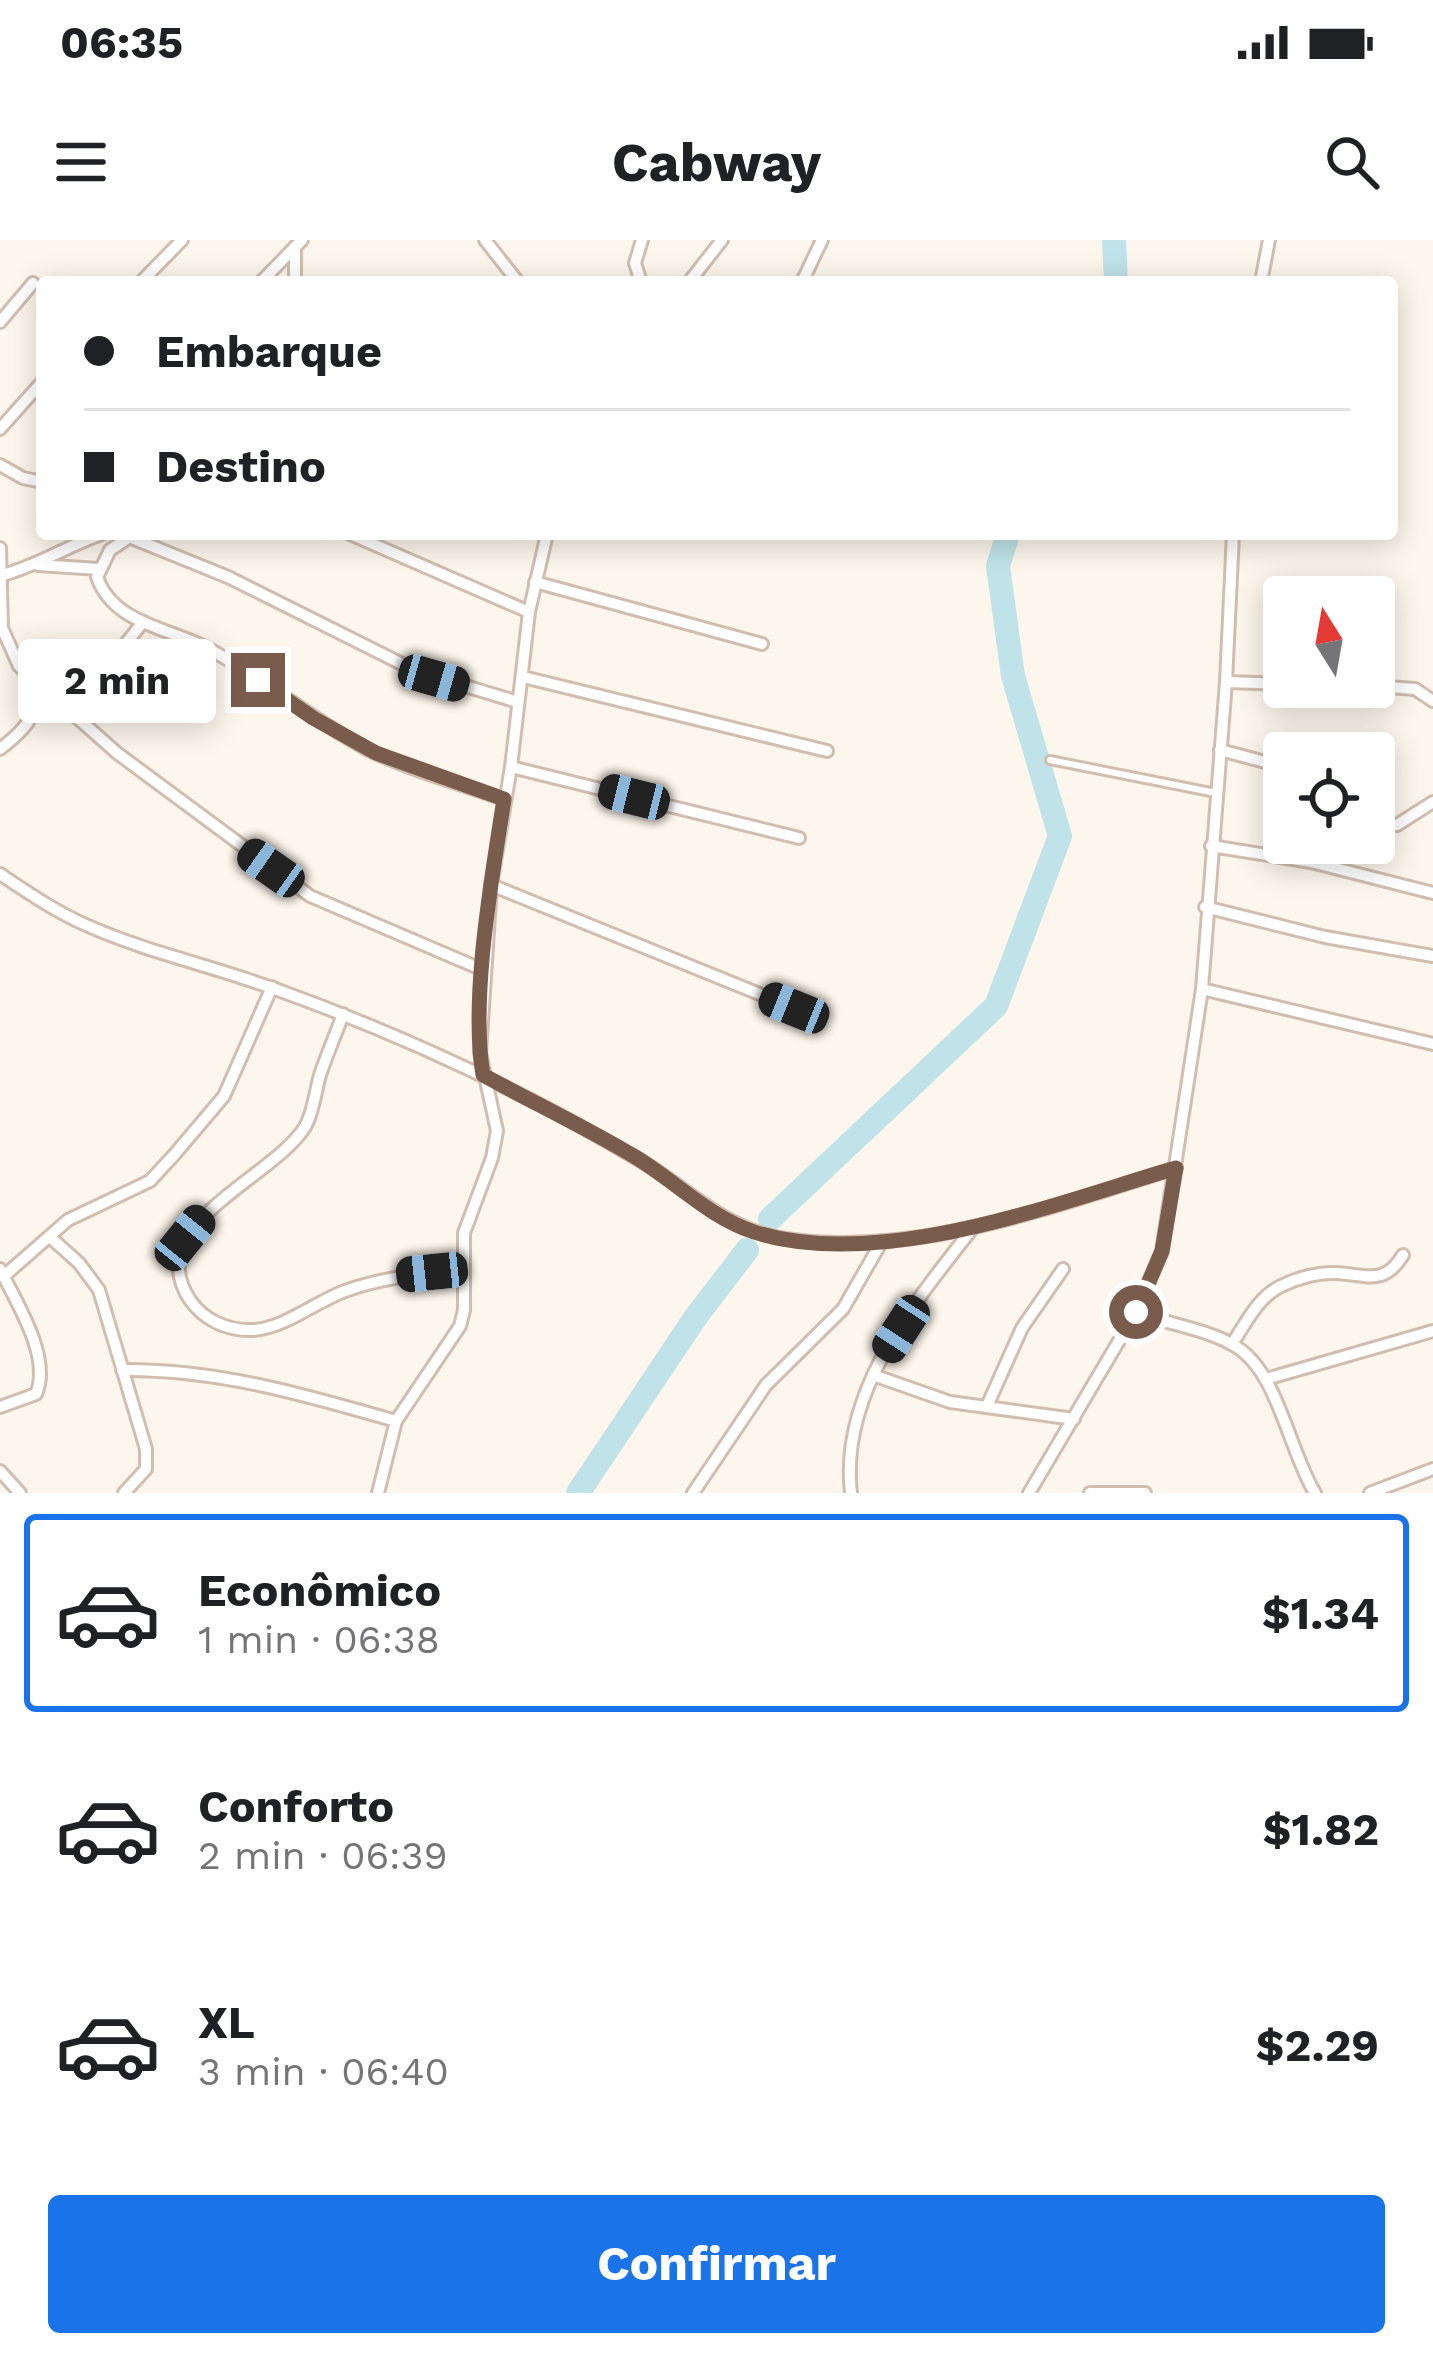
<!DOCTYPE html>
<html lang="pt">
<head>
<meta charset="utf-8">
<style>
	body { margin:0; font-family:"Work Sans",sans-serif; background:#f2f2f2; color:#202124; height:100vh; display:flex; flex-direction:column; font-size:45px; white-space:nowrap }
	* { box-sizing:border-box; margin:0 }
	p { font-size:39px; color:#757577 }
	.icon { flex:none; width:66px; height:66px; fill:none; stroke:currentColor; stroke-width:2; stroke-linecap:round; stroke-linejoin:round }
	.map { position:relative; height:1253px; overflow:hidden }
	.sheet { display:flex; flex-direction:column; background:#fff; flex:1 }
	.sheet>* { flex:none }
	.guide { position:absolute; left:36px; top:36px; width:1362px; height:264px; border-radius:12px; box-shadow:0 6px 30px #0003; display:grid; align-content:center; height:264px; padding:0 48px; background:#fff }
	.needle { width:78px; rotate:349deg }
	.fabs { position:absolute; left:1263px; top:336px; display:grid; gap:24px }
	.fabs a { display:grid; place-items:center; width:132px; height:132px; border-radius:12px; background:#fff; box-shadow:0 6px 30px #0003; font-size:60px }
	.end { position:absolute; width:54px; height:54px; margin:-27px; border:15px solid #7a5c4d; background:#fff; box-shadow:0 0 0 6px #fff }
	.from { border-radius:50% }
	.bubble { position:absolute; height:84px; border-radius:12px; background:#fff; box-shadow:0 6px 30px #0003; font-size:39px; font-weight:700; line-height:84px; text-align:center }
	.car { position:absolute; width:36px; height:72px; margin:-36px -18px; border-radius:15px; box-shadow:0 0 9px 3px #0007; background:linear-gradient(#222 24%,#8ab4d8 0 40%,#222 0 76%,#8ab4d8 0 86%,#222 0) }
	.guide b { display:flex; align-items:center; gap:42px; height:114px; font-size:45px }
	.guide b+b { border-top:3px solid #e0e0e0 }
	.guide i { width:30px; height:30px; background:#202124 }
	ul { padding:21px 0 0; list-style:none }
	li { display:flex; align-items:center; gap:36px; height:198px; margin:0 24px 18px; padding:0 24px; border:6px solid transparent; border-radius:12px }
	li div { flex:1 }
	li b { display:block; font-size:45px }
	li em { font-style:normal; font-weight:700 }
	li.active { border-color:#1a73e8 }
	li>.icon { width:108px; height:108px; stroke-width:1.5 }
	.button { display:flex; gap:24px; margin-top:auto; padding:24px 48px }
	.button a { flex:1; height:138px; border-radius:12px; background:#1a73e8; color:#fff; font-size:48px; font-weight:700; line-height:138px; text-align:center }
	.status { display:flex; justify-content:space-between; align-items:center; height:84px; padding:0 60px; background:#fff; direction:ltr }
	.status svg { height:33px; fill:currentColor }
	header { display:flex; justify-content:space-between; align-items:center; height:156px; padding:0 48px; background:#fff; font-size:54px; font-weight:700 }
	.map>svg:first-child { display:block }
</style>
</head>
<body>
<div class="status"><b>06:35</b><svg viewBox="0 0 49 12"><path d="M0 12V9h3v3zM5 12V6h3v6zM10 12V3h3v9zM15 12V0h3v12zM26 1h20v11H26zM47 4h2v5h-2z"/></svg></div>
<header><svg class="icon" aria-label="menu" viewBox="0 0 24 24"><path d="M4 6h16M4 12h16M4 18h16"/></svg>Cabway<svg class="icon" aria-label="search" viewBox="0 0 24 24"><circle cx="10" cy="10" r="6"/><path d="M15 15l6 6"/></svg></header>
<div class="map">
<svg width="1433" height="1253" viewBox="0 0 1433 1253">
	<rect width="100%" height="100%" fill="#fdf6ec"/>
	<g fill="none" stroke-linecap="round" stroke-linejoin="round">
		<g stroke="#bfe3e8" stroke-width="24">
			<path d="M1114,0L1116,42"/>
			<path d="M770,979L996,766L1060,596L1013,436L998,326L1008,294"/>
			<path d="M578,1253L695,1078L747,1010"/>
		</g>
		<g stroke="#d1beb0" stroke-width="12">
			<path id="lane" d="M1050,520L1216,553"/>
		</g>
		<g stroke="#d1beb0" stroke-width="16">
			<g id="street">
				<path d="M485,0L518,42"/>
				<path d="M141,42L182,0"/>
				<path d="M261,42L295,7"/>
				<path d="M295,42V7L302,0"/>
				<path d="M641,42L635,23L642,0"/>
				<path d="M689,42L722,0"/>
				<path d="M802,42L822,0"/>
				<path d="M1261,42L1269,0"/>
				<path d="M0,82L33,43"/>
				<path d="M0,189L42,142"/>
				<path d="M0,225L23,238L42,242"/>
				<path d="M122,294L228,337L416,431L518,462"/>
				<path d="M134,294L110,310L97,337C113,384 170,388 209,409C263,438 311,479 365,508C409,530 458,543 504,559"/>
				<path d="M350,294L529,372"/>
				<path d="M0,308L2,388L19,426L117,513L310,656L483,730"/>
				<path d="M38,325L99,329"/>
				<path d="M3,335C39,325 67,306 102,294"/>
				<path d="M535,342L762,404"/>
				<path d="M523,437L827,511"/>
				<path d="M1226,442L1284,444"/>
				<path d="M1374,446L1415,449L1433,461"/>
				<path d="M59,462L108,426L143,382"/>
				<path d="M0,509C26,489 39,476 36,441"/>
				<path d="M1220,510L1284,527"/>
				<path d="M511,527L799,598"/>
				<path d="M1374,588L1397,585L1433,562"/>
				<path d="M1211,606L1311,622L1433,653"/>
				<path d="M0,634C27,652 56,672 86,685C146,712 213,726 275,749C400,794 521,850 636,918C687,947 725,991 786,999C919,1018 1051,966 1176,928"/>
				<path d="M491,645L794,768"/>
				<path d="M1205,667L1325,697L1433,716"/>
				<path d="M1202,749L1433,804"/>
				<path d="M343,774C336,794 327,814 320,835C315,852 314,871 305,887C272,939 140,985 190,1060C204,1080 227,1091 253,1090C285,1088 315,1062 345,1051C383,1037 422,1034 462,1029"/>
				<path d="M51,998L79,1023L99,1050L146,1209V1229L124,1253"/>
				<path d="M0,1029C16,1062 52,1117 36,1154L0,1167"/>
				<path d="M4,1036L68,980L150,941L174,915L224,856L272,747"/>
				<path d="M1136,1072C1167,1084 1207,1089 1235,1106C1278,1131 1289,1211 1315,1253"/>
				<path d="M1232,1104C1246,1083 1258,1057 1281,1046C1297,1038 1319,1032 1337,1033C1367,1035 1384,1046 1403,1015"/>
				<path d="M122,1130C217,1129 306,1155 396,1181"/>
				<path d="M873,1135L950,1162L1074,1179"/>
				<path d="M1266,1139L1433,1091"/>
				<path d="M987,1166L1022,1088L1063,1029"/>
				<path d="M0,1231L20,1253"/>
				<path d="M378,1253L396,1181L460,1086L464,1070V993L492,918L497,891L480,813L491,645L511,527L529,372L547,294"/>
				<path d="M693,1253L766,1145L843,1069L882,1001"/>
				<path d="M851,1253C839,1153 914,1063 972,989"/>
				<path d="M1029,1253L1136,1072L1162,1011L1202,749L1226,442L1233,294"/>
				<path d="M1090,1253H1145"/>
				<path d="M1370,1253L1433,1229"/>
			</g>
		</g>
		<use href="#lane" stroke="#fff" stroke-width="6"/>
		<use href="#street" stroke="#fff" stroke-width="10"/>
	</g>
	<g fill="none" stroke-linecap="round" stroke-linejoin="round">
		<path stroke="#7a5c4d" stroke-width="15" d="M258,440L313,478L376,513L504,559C492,637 470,759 483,835C534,863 587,888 637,918C676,942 709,977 754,992C880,1032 1053,964 1176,928L1162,1011L1136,1072"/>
	</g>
</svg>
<div class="fabs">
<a><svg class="needle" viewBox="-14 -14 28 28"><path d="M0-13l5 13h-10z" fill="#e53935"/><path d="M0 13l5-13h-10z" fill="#757577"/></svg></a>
<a><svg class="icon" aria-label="locate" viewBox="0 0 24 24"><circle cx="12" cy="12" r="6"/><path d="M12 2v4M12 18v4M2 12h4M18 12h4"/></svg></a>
</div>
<i class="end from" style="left:1136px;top:1072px"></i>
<i class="end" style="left:258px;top:440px"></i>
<div class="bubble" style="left:18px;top:399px;width:198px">2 min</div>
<i class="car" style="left:434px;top:438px;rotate:106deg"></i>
<i class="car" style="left:634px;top:557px;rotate:284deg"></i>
<i class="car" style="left:271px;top:628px;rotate:305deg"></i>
<i class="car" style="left:794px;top:768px;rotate:292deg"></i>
<i class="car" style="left:185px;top:998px;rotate:39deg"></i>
<i class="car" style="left:432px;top:1032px;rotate:264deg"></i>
<i class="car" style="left:901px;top:1089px;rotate:213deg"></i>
<div class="guide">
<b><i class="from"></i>Embarque</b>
<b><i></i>Destino</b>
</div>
</div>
<section class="sheet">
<ul>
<li class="active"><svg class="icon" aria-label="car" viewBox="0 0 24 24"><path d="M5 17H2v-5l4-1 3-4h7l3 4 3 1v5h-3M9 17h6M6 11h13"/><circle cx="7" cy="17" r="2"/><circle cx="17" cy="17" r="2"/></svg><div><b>Econômico</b><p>1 min · 06:38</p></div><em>$1.34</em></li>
<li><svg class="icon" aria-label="car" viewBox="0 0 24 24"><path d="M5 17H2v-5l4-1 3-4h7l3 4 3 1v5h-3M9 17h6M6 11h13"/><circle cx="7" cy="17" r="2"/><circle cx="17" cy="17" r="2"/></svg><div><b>Conforto</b><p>2 min · 06:39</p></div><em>$1.82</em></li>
<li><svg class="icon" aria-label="car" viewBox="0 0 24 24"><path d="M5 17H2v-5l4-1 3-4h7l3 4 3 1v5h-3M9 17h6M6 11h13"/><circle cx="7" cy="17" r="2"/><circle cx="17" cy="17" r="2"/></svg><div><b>XL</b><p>3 min · 06:40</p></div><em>$2.29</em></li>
</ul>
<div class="button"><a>Confirmar</a></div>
</section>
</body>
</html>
